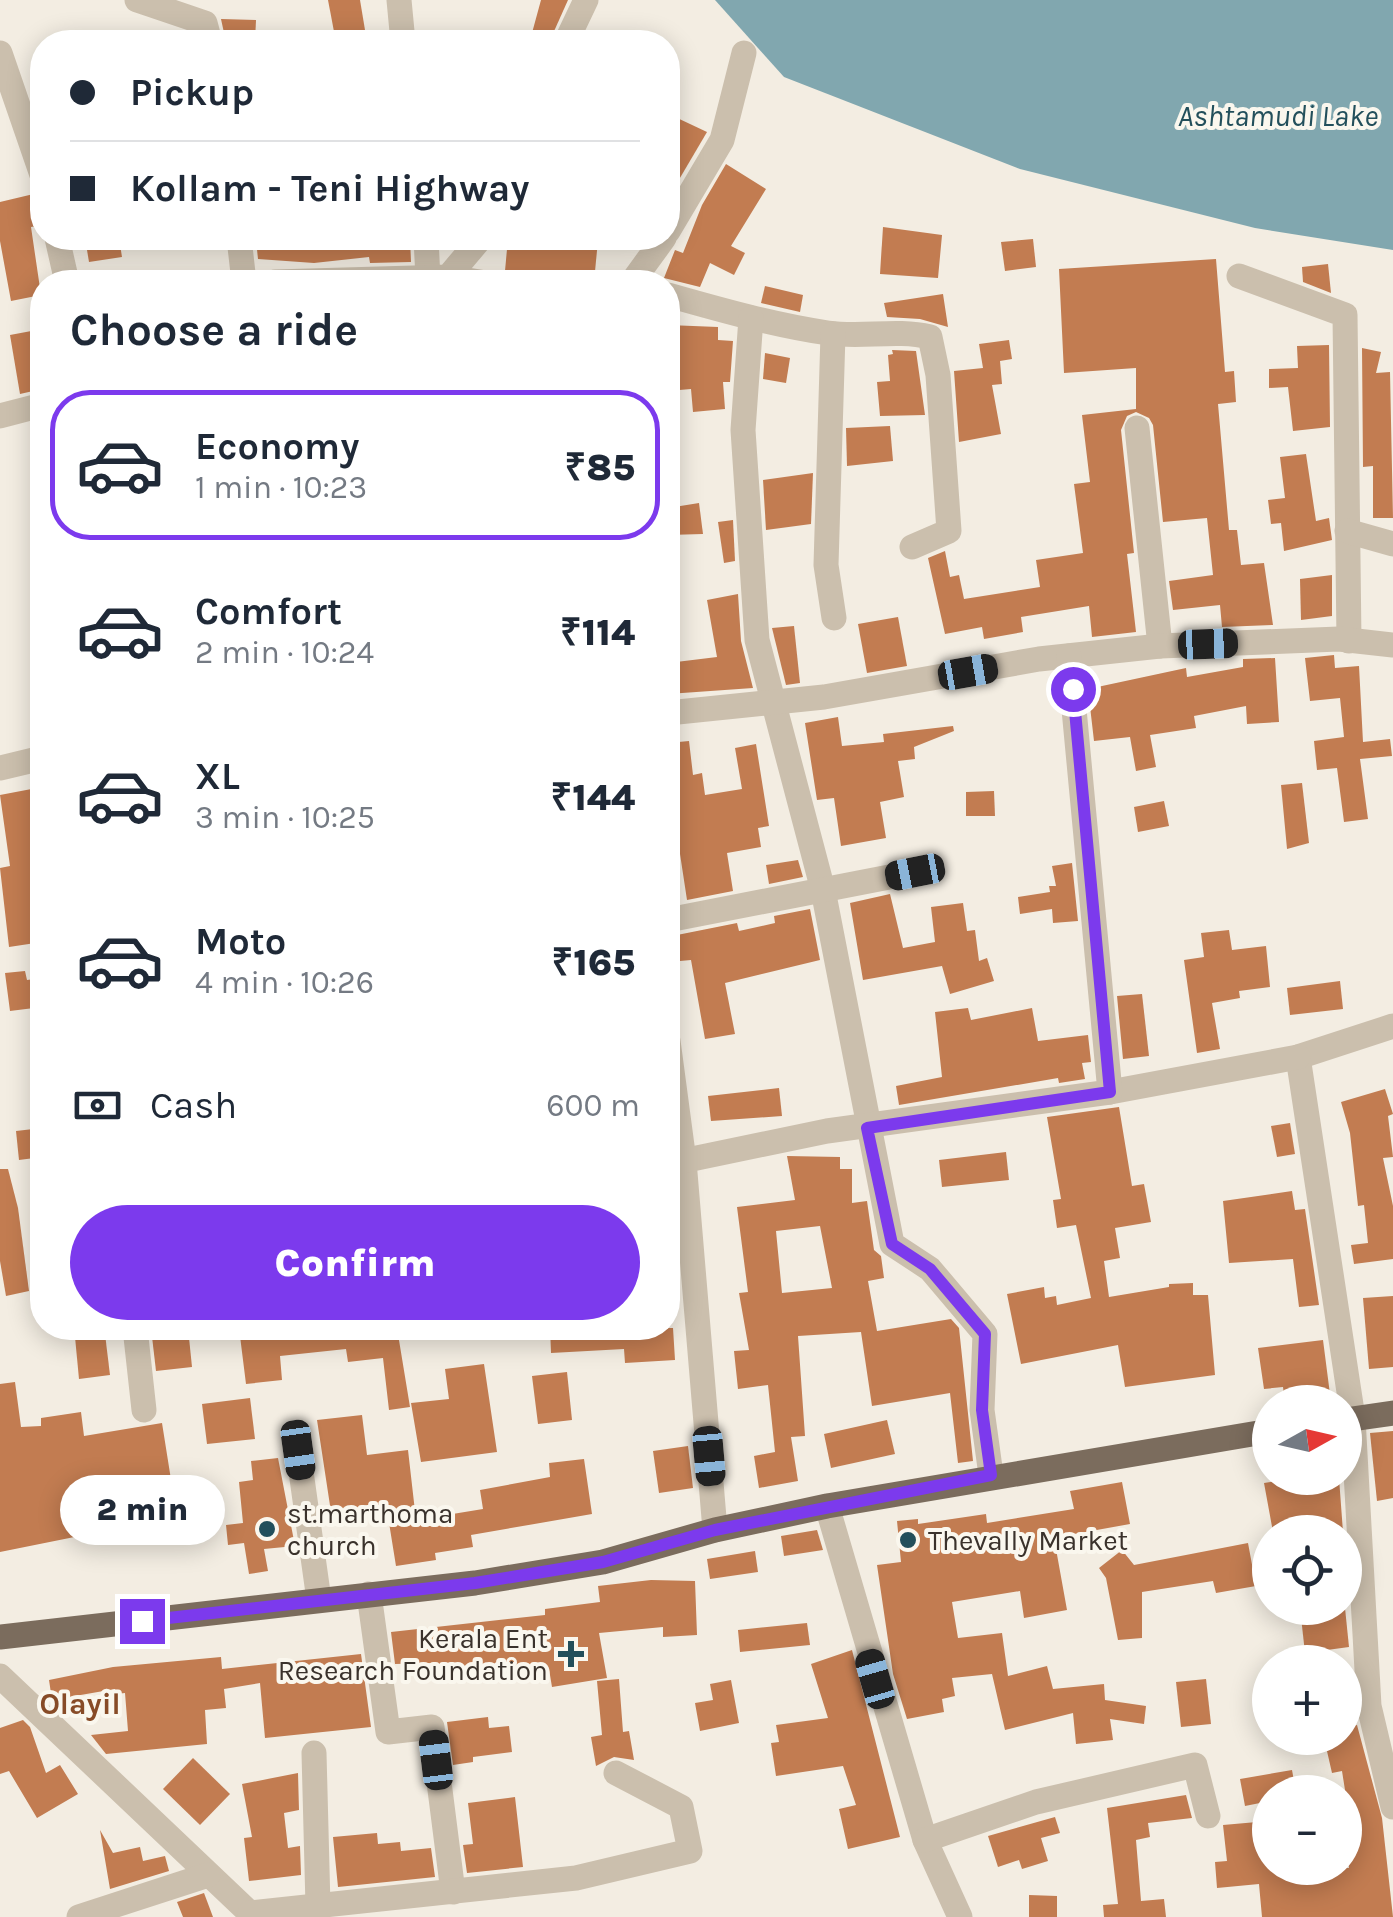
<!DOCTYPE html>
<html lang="en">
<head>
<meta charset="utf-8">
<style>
	body { margin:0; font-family:Karla,sans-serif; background:#f2f2f3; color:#1f2937; height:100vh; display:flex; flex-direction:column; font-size:38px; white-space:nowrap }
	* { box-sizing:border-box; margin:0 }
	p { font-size:32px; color:#747a83 }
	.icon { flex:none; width:55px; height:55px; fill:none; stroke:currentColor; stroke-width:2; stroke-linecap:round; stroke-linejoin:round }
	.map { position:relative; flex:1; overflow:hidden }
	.panel { position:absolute; left:30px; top:270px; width:650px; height:1070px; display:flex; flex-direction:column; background:#fff; border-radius:40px; box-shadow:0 5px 25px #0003 }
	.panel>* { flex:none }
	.top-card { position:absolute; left:30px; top:30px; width:650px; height:220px; border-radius:40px; box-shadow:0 5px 25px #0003; display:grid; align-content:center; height:220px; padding:0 40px; background:#fff }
	.needle { width:65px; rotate:82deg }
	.fabs { position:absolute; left:1252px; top:1385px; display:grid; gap:20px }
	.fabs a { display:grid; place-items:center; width:110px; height:110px; border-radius:50%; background:#fff; box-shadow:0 5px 25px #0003; font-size:50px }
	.end { position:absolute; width:45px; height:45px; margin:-22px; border:12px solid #7c3aed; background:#fff; box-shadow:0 0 0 5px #fff }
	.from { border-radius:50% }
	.bubble { position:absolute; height:70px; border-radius:35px; background:#fff; box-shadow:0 5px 25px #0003; font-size:32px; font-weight:800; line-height:70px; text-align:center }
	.car { position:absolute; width:30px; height:60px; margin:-30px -15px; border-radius:12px; box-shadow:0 0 8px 2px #0007; background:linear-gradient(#222 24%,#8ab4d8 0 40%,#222 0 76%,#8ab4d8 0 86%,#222 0) }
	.top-card b { display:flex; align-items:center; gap:35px; height:95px; font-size:38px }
	.top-card b+b { border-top:2px solid #e0e1e3 }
	.top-card i { width:25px; height:25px; background:#1f2937 }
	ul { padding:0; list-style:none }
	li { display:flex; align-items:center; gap:30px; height:150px; margin:0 20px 15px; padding:0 20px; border:5px solid transparent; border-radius:40px }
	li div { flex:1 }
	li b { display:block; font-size:38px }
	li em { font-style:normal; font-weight:800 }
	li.on { border-color:#7c3aed }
	li>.icon { width:90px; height:90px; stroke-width:1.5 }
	h2 { padding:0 40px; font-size:45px; line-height:120px }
	.pay { display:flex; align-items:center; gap:25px; height:110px; padding:0 40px; font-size:38px }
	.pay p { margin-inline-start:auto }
	.cta { display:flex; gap:20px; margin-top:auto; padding:20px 40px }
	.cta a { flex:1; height:115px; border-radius:60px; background:#7c3aed; color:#fff; font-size:40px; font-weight:800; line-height:115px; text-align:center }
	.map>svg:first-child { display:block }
</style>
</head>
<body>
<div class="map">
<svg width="1393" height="1917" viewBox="0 0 1393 1917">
	<rect width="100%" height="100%" fill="#f3ede2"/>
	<path fill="#81a7af" d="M715,0H1393V250L1255,228L1020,169L784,77Z"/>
	<g fill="#c27c51" fill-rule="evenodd">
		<path d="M328,0H360L367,42H336Z"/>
		<path d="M541,0H568L551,38L532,33Z"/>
		<path d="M221,19L256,20L255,42H226Z"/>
		<path d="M673,116L707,132L677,183L668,178V128Z"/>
		<path d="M726,164L766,189L731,246L745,253L734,275L710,263L700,287L664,278L675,250L683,253L702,205Z"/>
		<path d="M42,192V225L31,227L41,295L11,301L0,241V202Z"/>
		<path d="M883,227L942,235L938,278L880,274Z"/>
		<path d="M85,238H119L122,257L89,262Z"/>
		<path d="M311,238H410L411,262L370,263L369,257L314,263L258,259L256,240Z"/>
		<path d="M508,238L598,240L594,282H504Z"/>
		<path d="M1033,239L1036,267L1005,271L1001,242Z"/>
		<path d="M1216,259L1225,372L1234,371L1236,402L1218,404L1229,530H1237L1241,565L1264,563L1273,625L1222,627L1220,605L1173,610L1169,581L1213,575L1207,518L1163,522L1153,425L1149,418L1136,412L1127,416L1121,430L1134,553L1127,554L1136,632L1092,637L1089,606L1021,617L1023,632L984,639L982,627L945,634L928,558L945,551L950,577L959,575L964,599L1040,587L1036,560L1083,553L1074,484L1090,482L1082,415L1136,409V368L1064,373L1059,269Z"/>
		<path d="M1328,264L1331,293L1303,282L1302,267Z"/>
		<path d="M765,286L803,295L800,312L761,303Z"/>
		<path d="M943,294L948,327L920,319L887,317L884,303Z"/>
		<path d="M668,325L718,327V340L733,341L730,382H723L725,409L693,412L691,389L668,391Z"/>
		<path d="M42,329V389L20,394L10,335Z"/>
		<path d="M1009,340L1012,359L1000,361L1002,384L992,385L1001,434L959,442L954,371L983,368L979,344Z"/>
		<path d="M1329,345L1330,427L1293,431L1288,387L1269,388V369L1298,368L1297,346Z"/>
		<path d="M1362,348L1381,352L1376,373L1390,372L1393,518H1373V466L1363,467Z"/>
		<path d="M892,350L916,351L925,415L880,416L877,382L890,381L888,355L893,354Z"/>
		<path d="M765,353L790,358L786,383L763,379Z"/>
		<path d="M890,426L893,461L847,466L846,428Z"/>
		<path d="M1306,454L1316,521L1329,518L1332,540L1284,551L1281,523L1271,524L1268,500L1285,498L1280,457Z"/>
		<path d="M813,473L811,524L766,530L763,480Z"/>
		<path d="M699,503L703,534L668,535V508Z"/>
		<path d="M733,520L735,561L724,563L718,522Z"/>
		<path d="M1332,575V616L1301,620L1300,579Z"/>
		<path d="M738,594L741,641L753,688L668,694V663L717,657L707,600Z"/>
		<path d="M898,617L907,666L867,673L858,624Z"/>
		<path d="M794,626L800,683L786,685L772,628Z"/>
		<path d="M1334,655L1335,668L1359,666L1363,742L1390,739L1392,756L1360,759L1368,819L1344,822L1337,768L1317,770L1314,741L1344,737L1340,698L1310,701L1305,658Z"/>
		<path d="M1275,658L1279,722L1247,724L1246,706L1194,716L1196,728L1150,735L1156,767L1136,771L1130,737L1094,741L1088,689L1186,668L1187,677L1243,667V659Z"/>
		<path d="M838,717L842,746L884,742L883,734L953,726L954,731L914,747L915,759L898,761L904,797L880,802L886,838L841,846L834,798L817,800L805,723Z"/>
		<path d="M689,741L693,775L702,773L705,795L742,789L735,748L756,744L769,826L758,828L761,847L727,853L733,891L687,900L668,775V743Z"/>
		<path d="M1302,783L1309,843L1287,849L1281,785Z"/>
		<path d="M42,787V942L9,947L0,868L10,866L0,795Z"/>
		<path d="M994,791L995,816H966V792Z"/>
		<path d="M1164,801L1169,826L1138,832L1134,807Z"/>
		<path d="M798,860L803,877L769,884L766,865Z"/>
		<path d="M1072,863L1078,921L1053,923L1052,909L1020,914L1018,897L1050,892L1049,886H1056L1052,866Z"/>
		<path d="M890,894L903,948L935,942L931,907L963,903L967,931L975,930L979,961L987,958L994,981L950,994L942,966L863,980L850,903Z"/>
		<path d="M810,909L820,960L725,983L735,1034L705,1039L691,960L680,961L677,935L737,923L739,931L775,923L774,916Z"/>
		<path d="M1229,930L1232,950L1266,946L1270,987L1239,991L1240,998L1212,1003L1220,1049L1197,1053L1184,960L1204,957L1201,933Z"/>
		<path d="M25,971L27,980L42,978V1007L10,1011L5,973Z"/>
		<path d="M1340,981L1343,1009L1290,1015L1287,988Z"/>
		<path d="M1142,994L1149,1056L1123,1059L1117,996Z"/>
		<path d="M968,1008L971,1020L1032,1008L1038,1041L1088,1035L1091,1062L1082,1063L1085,1079L1059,1083L1058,1078L899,1105L896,1086L942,1077L935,1012Z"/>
		<path d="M779,1088L782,1116L711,1121L708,1096Z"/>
		<path d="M1385,1089L1393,1114L1388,1116L1393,1157L1383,1158L1393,1206V1259L1354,1264L1351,1245L1368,1243L1364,1205L1358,1206L1350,1133L1341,1102Z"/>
		<path d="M1119,1107L1132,1186L1144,1184L1151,1222L1115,1228L1120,1258L1104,1261L1109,1297L1169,1287V1284L1193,1283V1295H1208L1215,1375L1125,1387L1118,1345L1021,1364L1007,1294L1044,1287L1045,1298L1056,1296L1057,1305L1091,1298L1076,1225L1057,1228L1053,1200L1061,1199L1047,1117Z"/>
		<path d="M1290,1123L1295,1154L1277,1157L1271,1126Z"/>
		<path d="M42,1128V1157L19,1160L16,1131Z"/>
		<path d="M1006,1152L1009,1180L942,1187L939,1160Z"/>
		<path d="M787,1156L840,1157V1169H852V1203L867,1201L874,1250L881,1256L884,1278L868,1281L877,1331L951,1319L959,1328L973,1461L958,1463L950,1393L872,1406L861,1332L798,1336L805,1436L791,1437L798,1481L759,1488L754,1456L775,1452L768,1385L738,1389L734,1351L749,1350L739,1293L748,1292L737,1207L795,1200ZM820,1226L832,1288L782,1293L776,1231Z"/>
		<path d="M0,1169H8L18,1208L29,1291L6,1296L0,1261Z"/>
		<path d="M1292,1191L1295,1210L1305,1209L1319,1305L1299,1307L1293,1259L1229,1263L1223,1201Z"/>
		<path d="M1393,1296V1367L1369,1369L1363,1298Z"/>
		<path d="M151,1328H188L192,1367L156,1371Z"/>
		<path d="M309,1328H397L410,1407L389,1410L383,1358L348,1362L346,1349L280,1356L282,1380L246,1384L240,1336Z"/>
		<path d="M550,1328H673L675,1360L625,1363L624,1349L551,1353Z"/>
		<path d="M105,1334L110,1375L79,1379L75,1337Z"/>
		<path d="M1323,1340L1331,1402H1285L1283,1387L1264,1389L1258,1348Z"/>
		<path d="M484,1364L497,1452L421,1462L411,1403L449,1399L445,1369Z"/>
		<path d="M567,1372L572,1420L538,1424L532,1376Z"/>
		<path d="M15,1382L21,1427L41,1426V1418L81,1412L84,1436L162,1423L179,1530L126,1539L124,1527L0,1552V1384Z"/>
		<path d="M250,1398L255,1439L207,1444L202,1404Z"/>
		<path d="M362,1415L367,1455L408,1450L416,1520L483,1509L480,1490L550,1477L549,1463L584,1459L592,1514L471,1535L473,1547L435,1553L436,1560L396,1566L386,1504L331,1512L317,1420Z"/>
		<path d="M887,1420L895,1454L831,1468L824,1434Z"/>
		<path d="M1393,1431V1498L1377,1501L1370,1433Z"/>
		<path d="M688,1446L693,1488L659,1493L653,1451Z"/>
		<path d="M278,1458L295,1546L264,1549L268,1571L249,1574L244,1543L228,1545L226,1525L243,1523L239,1482L253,1480L251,1461Z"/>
		<path d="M1296,1478H1304L1305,1482L1339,1478L1343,1532H1326L1325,1527L1273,1532L1264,1483Z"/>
		<path d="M1122,1482L1130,1524L1069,1535L1070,1546L1056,1549L1067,1610L1024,1618L1020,1591L952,1602L958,1638L1002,1633L1008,1676L1047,1666L1053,1689L1104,1684L1105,1700L1146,1706L1144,1724L1110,1719L1113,1740L1076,1744L1073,1713L1005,1730L992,1674L952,1678L955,1696L942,1699L944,1712L907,1719L893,1674L877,1565L901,1562L897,1521L918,1519V1524L986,1514L987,1523L1074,1509L1070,1491Z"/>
		<path d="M817,1530L823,1550L784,1556L781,1536Z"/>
		<path d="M1248,1543L1256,1586L1216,1593L1213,1581L1142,1592V1638L1118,1640L1106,1578L1099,1568L1122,1550L1134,1565Z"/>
		<path d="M755,1551L758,1572L710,1579L707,1559Z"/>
		<path d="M651,1580L695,1581L697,1635L663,1637V1627L599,1633L607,1678L552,1687L549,1669H500L432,1680L431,1663L395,1664L391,1632L545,1615V1609L600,1602L598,1586Z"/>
		<path d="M1300,1608H1345L1349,1647L1305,1653Z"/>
		<path d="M807,1623L810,1645L740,1652L738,1630Z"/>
		<path d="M852,1650L900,1837L848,1849L839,1809L856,1805L843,1766L776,1776L771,1743L779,1742L776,1725L828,1718L811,1664Z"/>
		<path d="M361,1654L371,1727L265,1738L260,1683L224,1689L226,1708L205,1710L207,1744L106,1754L91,1735L128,1731L125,1693L116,1694L115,1689L52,1700L49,1680L113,1667L221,1657L222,1669Z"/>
		<path d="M619,1679L623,1732L629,1731L634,1760L614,1757L596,1766L591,1737L602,1735L597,1681Z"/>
		<path d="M1206,1679L1211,1724L1181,1727L1176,1682Z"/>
		<path d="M731,1680L739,1723L700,1731L695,1703L713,1700L710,1684Z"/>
		<path d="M488,1717L489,1728L509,1726L512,1752L473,1757V1762L453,1765L447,1722Z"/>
		<path d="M23,1720L30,1727L46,1773L60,1765L78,1794L37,1818L9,1771L0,1774V1728Z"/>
		<path d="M1357,1725L1382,1818L1393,1917H1262L1259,1884L1217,1888L1215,1862L1227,1861L1223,1825L1257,1822L1261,1856L1270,1855V1868H1349L1347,1848L1354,1847L1342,1771L1332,1773L1324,1738H1345V1727Z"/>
		<path d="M193,1758L230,1794L200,1825L163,1789Z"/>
		<path d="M1292,1770L1296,1792H1270V1801L1245,1806L1240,1779Z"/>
		<path d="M298,1773L299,1810L284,1813L288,1848L300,1846L301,1875L249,1881L244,1838L252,1837L242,1784Z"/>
		<path d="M1186,1795L1192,1818L1148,1823L1150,1837L1136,1840L1141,1901L1164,1899L1166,1917H1104L1103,1905L1118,1904L1107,1808Z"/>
		<path d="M515,1797L523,1867L467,1873L463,1845L473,1844L468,1803Z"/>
		<path d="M1055,1817L1060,1833L1041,1838L1048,1861L1022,1869L1019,1860L998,1867L988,1836Z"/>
		<path d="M100,1830L113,1853L140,1847L143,1861L165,1856L169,1871L110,1889Z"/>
		<path d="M377,1833L378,1844L400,1842L401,1851L431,1848L435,1877L338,1887L333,1837Z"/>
		<path d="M204,1893L213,1917H183L177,1902Z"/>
		<path d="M1029,1895L1057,1896V1917H1029Z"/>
	</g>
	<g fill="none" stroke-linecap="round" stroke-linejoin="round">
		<g stroke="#cbbfad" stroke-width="25">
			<path d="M137,0L205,23L210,42"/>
			<path d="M399,0L403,42"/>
			<path d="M566,42L586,0"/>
			<path d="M0,53L42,175"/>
			<path d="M668,231L722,140L744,53"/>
			<path d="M57,238L67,282"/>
			<path d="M239,238L244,282"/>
			<path d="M426,238L428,279"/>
			<path d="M1239,276L1345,315L1349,641"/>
			<path d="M448,277L480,282"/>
			<path d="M275,282L448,277L481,238"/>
			<path d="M632,282L664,238"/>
			<path d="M668,295C721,310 774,325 828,333C862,338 896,329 930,337L938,375L949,531L912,547"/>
			<path d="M751,318L743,430L757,640L823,890L892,1244L930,1269L985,1334L982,1410L991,1475"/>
			<path d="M833,334L826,565L834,618"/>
			<path d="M0,416L42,405"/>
			<path d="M1137,428L1160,646"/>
			<path d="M1347,531L1393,544"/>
			<path d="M668,713L824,697L1039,659L1160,646L1339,639L1393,645"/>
			<path d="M0,768L42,758"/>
			<path d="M668,920L915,872"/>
			<path d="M1393,1026L1298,1057L1353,1418L1369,1706L1393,1807"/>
			<path d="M668,1041L684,1161L715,1530"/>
			<path d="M1110,1092L1298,1057"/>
			<path d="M668,1164L827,1131L1110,1092L1069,656"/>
			<path d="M135,1328L144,1410"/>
			<path d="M298,1450L319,1600"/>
			<path d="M827,1506L925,1840L960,1917"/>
			<path d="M369,1594L388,1732L432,1727L453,1892"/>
			<path d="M0,1676L254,1917"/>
			<path d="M314,1753L318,1906"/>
			<path d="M925,1840L1036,1802L1195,1765L1208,1816"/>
			<path d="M250,1913L576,1878L690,1851L681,1807L616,1773"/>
			<path d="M79,1917L208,1875"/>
		</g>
		<g stroke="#7b6c5d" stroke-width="25">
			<path d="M1345,1420L1393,1413"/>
			<path d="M0,1637L475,1583L603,1562L715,1530L827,1506L1270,1431"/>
		</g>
	</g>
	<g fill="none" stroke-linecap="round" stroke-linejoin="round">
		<path stroke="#7c3aed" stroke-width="12" d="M142,1621L475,1583L603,1562L715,1530L991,1475L982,1410L985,1334L930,1269L892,1244L867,1128L1110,1092L1073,689"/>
	</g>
	<g fill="#224f5b" stroke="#faf7ee" stroke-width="4">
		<circle cx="267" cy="1529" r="10"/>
		<circle cx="908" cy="1540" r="10"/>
		<path d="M566 1639h10v10h10v10h-10v10h-10v-10h-10v-10h10z"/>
	</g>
	<g text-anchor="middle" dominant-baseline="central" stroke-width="8" stroke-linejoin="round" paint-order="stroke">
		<g font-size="28" fill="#3a322c" stroke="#faf7ee" text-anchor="start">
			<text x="287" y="1513">st.marthoma<tspan x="287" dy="32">church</tspan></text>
			<text x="928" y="1540">Thevally Market</text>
			<text x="548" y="1638" text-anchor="end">Kerala Ent<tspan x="548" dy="32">Research Foundation</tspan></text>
		</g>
		<g font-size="30" font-style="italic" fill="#224f5b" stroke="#faf7ee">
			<text x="1278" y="116">Ashtamudi Lake</text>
		</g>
		<g font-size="30" font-weight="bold" fill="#874b27" stroke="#faf7ee">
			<text x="80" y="1704">Olayil</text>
		</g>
	</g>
</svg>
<div class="fabs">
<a><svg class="needle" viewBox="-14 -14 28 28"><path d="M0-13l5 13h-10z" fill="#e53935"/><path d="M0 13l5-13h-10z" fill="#747a83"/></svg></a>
<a><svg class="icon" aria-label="locate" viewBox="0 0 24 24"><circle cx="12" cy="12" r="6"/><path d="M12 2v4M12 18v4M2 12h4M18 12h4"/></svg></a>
<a>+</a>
<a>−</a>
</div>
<i class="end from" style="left:1073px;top:689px"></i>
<i class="end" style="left:142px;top:1621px"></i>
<div class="bubble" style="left:60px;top:1475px;width:165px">2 min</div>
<i class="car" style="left:1208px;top:644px;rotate:88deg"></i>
<i class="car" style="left:968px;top:672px;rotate:80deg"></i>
<i class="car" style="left:915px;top:872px;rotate:259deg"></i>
<i class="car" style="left:298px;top:1450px;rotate:172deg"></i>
<i class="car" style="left:709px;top:1456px;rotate:175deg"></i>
<i class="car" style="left:875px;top:1679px;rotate:344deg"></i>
<i class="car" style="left:436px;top:1760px;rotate:353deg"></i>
<div class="top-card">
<b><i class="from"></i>Pickup</b>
<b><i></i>Kollam - Teni Highway</b>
</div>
<section class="panel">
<h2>Choose a ride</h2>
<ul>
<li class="on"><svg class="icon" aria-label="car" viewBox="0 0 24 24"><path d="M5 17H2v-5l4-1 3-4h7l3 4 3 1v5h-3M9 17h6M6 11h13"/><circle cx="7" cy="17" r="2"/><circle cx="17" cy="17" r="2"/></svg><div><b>Economy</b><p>1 min · 10:23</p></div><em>₹85</em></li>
<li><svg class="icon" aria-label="car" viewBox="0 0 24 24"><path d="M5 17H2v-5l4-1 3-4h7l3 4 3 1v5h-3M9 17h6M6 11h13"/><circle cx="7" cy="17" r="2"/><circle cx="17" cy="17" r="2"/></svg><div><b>Comfort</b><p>2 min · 10:24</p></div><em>₹114</em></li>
<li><svg class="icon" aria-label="car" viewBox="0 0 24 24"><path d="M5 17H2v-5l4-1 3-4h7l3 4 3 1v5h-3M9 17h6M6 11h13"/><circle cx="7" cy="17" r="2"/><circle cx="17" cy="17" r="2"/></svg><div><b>XL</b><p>3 min · 10:25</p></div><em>₹144</em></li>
<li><svg class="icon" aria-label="car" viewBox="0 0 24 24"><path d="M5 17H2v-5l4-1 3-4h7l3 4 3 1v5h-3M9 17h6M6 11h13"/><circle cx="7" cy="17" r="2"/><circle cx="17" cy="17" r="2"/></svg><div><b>Moto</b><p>4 min · 10:26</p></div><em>₹165</em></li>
</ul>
<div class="pay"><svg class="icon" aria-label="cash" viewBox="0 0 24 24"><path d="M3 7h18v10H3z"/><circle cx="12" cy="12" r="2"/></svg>Cash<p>600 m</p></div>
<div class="cta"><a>Confirm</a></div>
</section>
</div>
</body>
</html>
